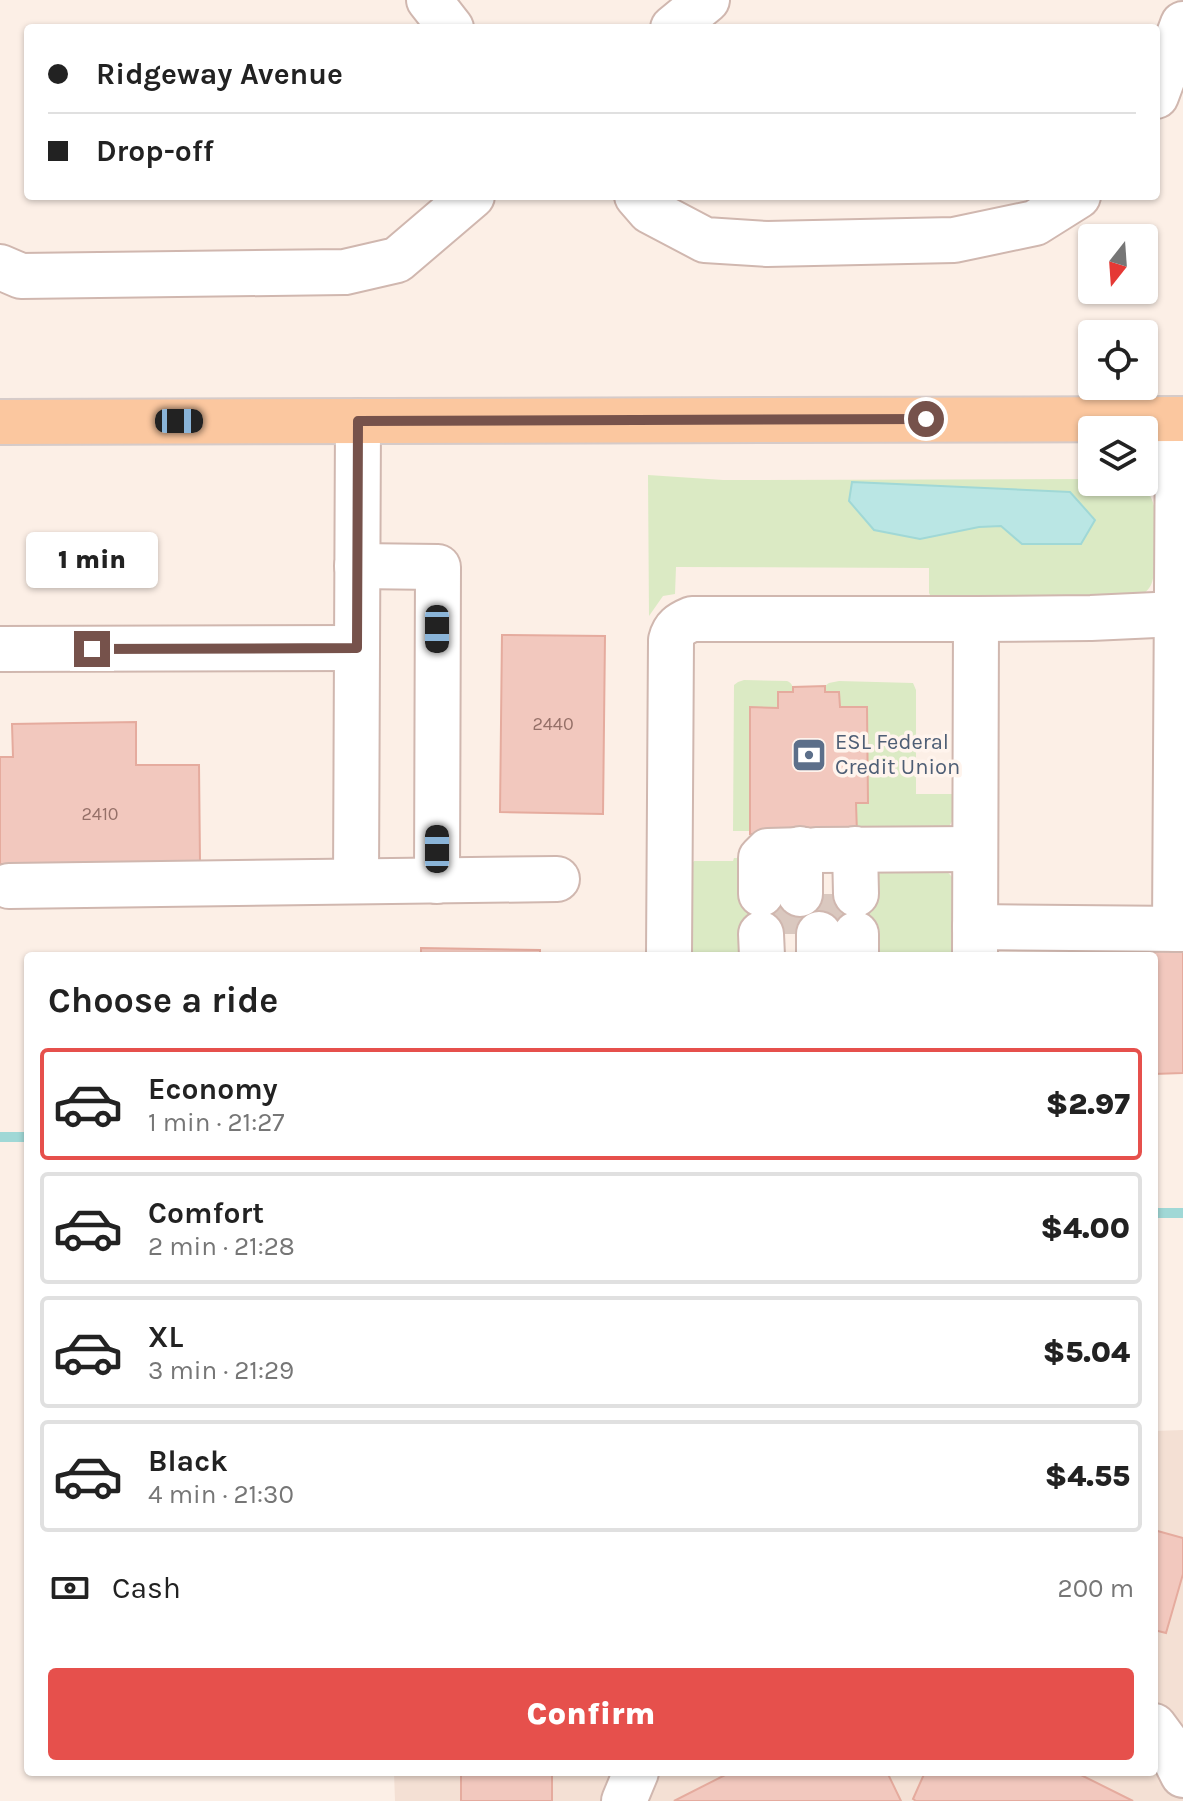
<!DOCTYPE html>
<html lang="en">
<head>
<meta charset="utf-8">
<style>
	body { margin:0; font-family:Karla,sans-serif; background:#f2f2f2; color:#222; height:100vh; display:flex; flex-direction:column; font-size:30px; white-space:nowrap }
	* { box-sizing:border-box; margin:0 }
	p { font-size:26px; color:#767676 }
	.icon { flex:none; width:44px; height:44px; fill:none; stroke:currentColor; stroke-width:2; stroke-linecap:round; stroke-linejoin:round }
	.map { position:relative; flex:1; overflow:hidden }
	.side { position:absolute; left:24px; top:952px; width:1134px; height:824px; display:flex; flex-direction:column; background:#fff; border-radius:8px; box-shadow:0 2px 6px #0004 }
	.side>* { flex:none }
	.top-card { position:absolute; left:24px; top:24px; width:1136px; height:176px; border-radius:8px; box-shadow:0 2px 6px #0004; display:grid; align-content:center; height:176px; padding:0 24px; background:#fff }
	.needle { width:52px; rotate:197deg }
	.controls { position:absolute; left:1078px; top:224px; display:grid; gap:16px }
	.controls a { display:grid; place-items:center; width:80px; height:80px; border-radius:8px; background:#fff; box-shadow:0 2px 6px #0004; font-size:40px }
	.end { position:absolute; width:36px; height:36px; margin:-18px; border:10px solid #76524b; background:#fff; box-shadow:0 0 0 4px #fff }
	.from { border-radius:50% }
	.bubble { position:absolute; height:56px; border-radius:8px; background:#fff; box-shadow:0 2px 6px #0004; font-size:26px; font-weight:800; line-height:56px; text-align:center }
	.car { position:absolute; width:24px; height:48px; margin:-24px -12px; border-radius:10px; box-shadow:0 0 6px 2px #0007; background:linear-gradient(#222 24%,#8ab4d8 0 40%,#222 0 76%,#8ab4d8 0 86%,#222 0) }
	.top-card b { display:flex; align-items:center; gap:28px; height:76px; font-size:30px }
	.top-card b+b { border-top:2px solid #e0e0e0 }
	.top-card i { width:20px; height:20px; background:#222 }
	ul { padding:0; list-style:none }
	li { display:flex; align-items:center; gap:24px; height:112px; margin:0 16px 12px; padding:0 8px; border:4px solid #e0e0e0; border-radius:8px }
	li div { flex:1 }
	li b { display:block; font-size:30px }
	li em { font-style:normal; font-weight:800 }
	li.active { border-color:#e6504c }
	li>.icon { width:72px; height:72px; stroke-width:1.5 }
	h2 { padding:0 24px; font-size:36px; line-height:96px }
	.pay { display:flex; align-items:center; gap:20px; height:88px; padding:0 24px; font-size:30px }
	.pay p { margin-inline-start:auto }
	.primary-button { display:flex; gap:16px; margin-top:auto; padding:16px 24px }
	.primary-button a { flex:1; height:92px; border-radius:8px; background:#e6504c; color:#fff; font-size:32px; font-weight:800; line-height:92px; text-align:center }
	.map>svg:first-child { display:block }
</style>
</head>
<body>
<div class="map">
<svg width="1183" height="1801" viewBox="0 0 1183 1801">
	<rect width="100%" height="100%" fill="#fcefe6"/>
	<path fill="#f4e0d4" d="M1183,1430V1801H395L394,1772H1154V1431Z"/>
	<g fill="#dbeac4" fill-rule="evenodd">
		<path d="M648,475L723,480L1092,479V482H1122L1128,486L1141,482C1148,491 1153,499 1155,510C1157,524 1157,573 1151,585C1148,591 1143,594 1137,597L935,598L931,597L929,593V568L676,567L675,594L663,596L649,616ZM852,483L853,482L1070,492L1022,544L1001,526L979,527L920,539Z"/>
		<path d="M744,680L787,681C792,683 793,686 793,692H779L778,708H750V831H733L734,685L738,682Z"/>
		<path d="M839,681L913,683L916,690V794H954V817L947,831L857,837L856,803L868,802L867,707H840L839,692H825V686L829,683Z"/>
		<path d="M734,858H748L747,894L752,934V956H690V866L694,861H733Z"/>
		<path d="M876,867H943L952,877L955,891V956H866V889Z"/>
	</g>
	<path fill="#bae6e4" stroke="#a0d8d6" stroke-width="2" d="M852,482L1070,492L1095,520L1081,544H1022L1001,526L979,527L920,539L874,530L849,501Z"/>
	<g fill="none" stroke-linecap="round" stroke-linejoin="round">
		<g stroke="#a0d8d6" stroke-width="10">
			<path d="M0,1137H28"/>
			<path d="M1154,1213H1183"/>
		</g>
	</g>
	<g fill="#f2c8be" stroke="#e5ab9e" stroke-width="2">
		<path d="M502,635L605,636L603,814L500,812Z"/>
		<path d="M825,686V692H839L840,707H867L868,803H856L857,833L750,834V707L778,708V692H793V687Z"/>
		<path d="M136,722V765H199L200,863L0,864V757H13L12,724Z"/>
		<path d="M421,948L540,950V956H421Z"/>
		<path d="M1125,948H1183V1073L1154,1074V956H1125Z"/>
		<path d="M1154,1530L1183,1538V1574L1166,1633L1154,1630Z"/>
		<rect x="461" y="1772" width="91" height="29"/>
		<path d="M731,1772H887L901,1801H674Z"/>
		<path d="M925,1772H1075L1133,1801H916L913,1799Z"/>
	</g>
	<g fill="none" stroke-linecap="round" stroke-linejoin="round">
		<g stroke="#dac8bf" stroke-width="44" stroke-dasharray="44 22" stroke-linecap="butt">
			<path d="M781,894V934"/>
			<path d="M838,894V934"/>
		</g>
		<g stroke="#d0b7af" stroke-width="48">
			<g id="minor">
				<path d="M429,0L451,28"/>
				<path d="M673,28L707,0"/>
				<path d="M1156,96L1183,24"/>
				<path d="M637,196L650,211L705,240L767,244L954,240L1035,223L1078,196"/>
				<path d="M0,267L21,276L345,272L397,260L472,196"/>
				<path d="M357,566L438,567L437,881"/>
				<path d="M976,619L1091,618L1177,614"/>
				<path d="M0,649L357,648"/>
				<path d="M800,849V894"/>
				<path d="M855,849L856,894"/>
				<path d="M816,850L975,849"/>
				<path d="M356,881L358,421"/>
				<path d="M9,886L557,879"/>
				<path d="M761,894V858L768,851L805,850"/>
				<path d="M975,927L1183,929"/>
				<path d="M1175,929L1178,419"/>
				<path d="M761,934L762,956"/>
				<path d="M856,934V956"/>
				<path d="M669,956L671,640C674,628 680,624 692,619H976L975,956"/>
				<path d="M819,956V934"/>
				<path d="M1154,1726L1168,1745L1183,1775"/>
				<path d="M624,1801L636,1772"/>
			</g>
		</g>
		<g stroke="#d6cbc9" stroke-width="48">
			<path id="major" d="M0,422L1183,419"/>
		</g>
		<use href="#minor" stroke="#fff" stroke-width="44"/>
		<use href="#major" stroke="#fbc79f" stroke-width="44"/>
	</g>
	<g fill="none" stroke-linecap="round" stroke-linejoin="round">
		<path stroke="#76524b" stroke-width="10" d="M92,649L357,648L358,421L926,419"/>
	</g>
	<defs>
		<g id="bank-square" transform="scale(1.8)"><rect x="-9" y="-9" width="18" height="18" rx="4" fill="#5c6f8a" stroke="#fff4ed"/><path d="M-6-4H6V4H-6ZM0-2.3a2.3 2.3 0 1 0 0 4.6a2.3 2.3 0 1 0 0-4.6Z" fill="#fff"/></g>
	</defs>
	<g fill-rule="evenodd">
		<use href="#bank-square" x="809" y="755"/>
	</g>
	<g text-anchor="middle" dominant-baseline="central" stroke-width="7" stroke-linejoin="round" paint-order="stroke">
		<g font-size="18" fill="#957068">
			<text x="553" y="724">2440</text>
			<text x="100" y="814">2410</text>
		</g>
		<g font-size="22" fill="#4e5e75" stroke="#fff4ed" text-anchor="start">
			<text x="835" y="742">ESL Federal<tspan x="835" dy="25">Credit Union</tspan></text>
		</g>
	</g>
</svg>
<div class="controls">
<a><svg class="needle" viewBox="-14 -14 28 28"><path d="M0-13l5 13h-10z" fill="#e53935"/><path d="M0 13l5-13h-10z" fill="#767676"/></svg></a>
<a><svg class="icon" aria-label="locate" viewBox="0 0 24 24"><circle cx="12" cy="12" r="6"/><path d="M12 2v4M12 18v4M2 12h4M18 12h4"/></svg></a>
<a><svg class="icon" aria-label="layers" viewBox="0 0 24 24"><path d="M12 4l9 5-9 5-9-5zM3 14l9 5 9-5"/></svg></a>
</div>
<i class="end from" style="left:926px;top:419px"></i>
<i class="end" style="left:92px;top:649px"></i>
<div class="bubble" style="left:26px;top:532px;width:132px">1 min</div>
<i class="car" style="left:179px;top:421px;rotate:90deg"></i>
<i class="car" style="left:437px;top:629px;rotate:180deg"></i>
<i class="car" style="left:437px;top:849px;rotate:0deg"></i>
<div class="top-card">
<b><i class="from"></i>Ridgeway Avenue</b>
<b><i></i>Drop-off</b>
</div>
<section class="side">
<h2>Choose a ride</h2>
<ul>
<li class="active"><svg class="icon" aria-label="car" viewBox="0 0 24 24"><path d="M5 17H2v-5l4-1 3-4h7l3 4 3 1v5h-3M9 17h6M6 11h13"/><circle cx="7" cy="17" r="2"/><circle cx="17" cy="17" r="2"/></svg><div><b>Economy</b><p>1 min · 21:27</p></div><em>$2.97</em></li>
<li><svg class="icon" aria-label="car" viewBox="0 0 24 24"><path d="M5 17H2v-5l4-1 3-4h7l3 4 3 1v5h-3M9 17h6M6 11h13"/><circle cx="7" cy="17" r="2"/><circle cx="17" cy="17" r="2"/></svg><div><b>Comfort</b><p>2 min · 21:28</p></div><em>$4.00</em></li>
<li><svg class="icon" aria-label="car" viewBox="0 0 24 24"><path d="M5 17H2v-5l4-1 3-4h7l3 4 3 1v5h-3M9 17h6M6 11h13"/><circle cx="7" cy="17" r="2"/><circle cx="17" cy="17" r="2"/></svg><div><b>XL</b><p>3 min · 21:29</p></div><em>$5.04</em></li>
<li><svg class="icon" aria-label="car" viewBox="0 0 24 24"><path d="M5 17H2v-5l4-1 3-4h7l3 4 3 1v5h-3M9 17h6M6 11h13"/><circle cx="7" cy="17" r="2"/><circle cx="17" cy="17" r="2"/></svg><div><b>Black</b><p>4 min · 21:30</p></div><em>$4.55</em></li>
</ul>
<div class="pay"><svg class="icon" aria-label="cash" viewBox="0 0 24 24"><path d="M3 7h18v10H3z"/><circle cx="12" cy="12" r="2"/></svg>Cash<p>200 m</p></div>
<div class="primary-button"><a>Confirm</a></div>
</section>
</div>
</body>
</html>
